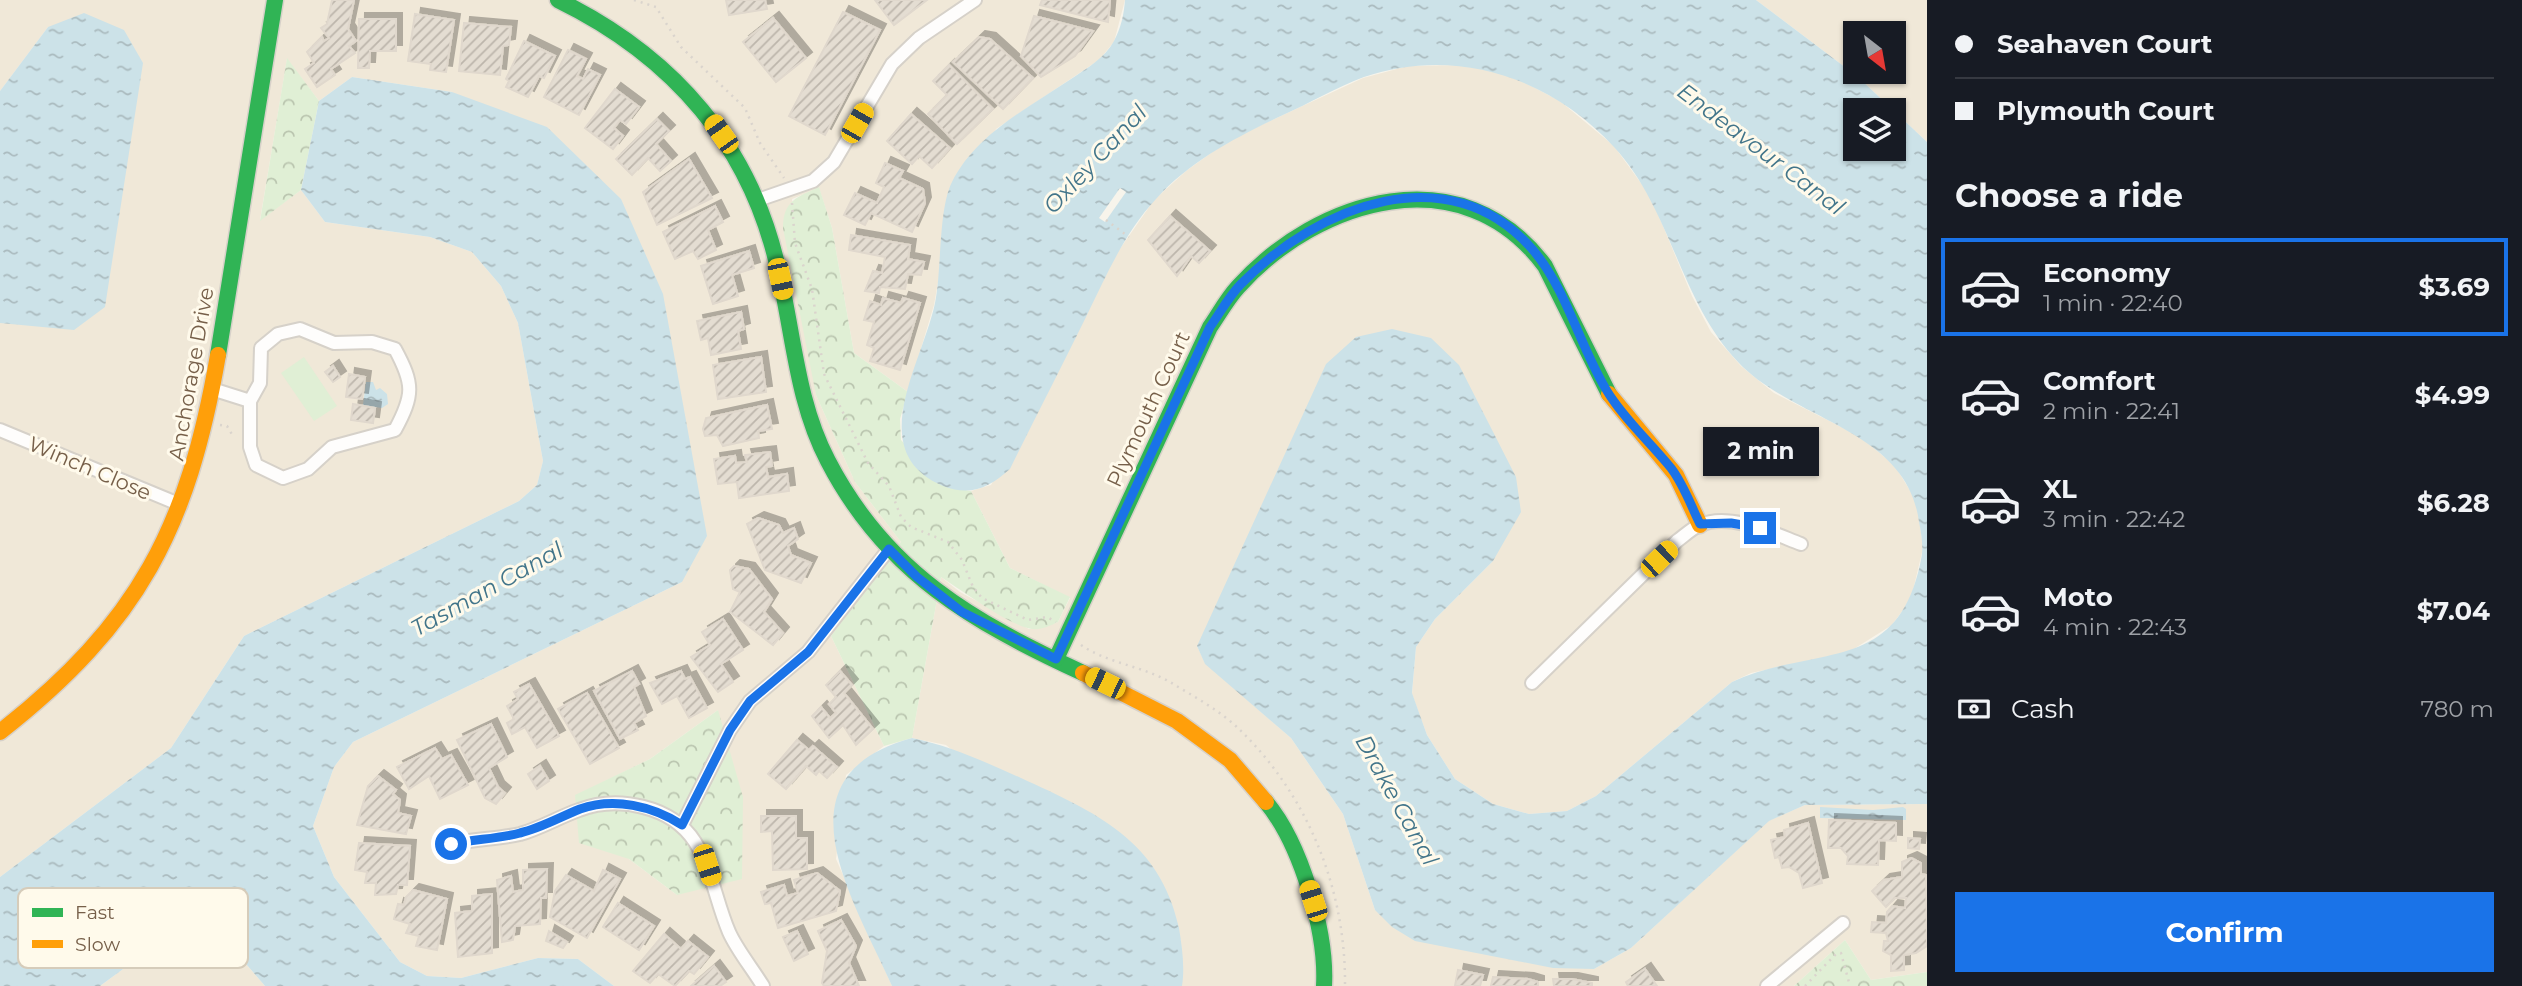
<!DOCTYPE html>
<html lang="en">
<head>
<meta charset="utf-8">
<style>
	body { margin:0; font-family:Montserrat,sans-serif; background:#20242c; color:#f1f3f6; height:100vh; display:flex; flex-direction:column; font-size:26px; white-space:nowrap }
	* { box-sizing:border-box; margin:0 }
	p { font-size:23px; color:#9ea1a6 }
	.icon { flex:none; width:38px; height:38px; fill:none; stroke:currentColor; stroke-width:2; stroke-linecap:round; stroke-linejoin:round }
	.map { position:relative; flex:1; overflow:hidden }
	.details { display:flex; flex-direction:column; background:#171b24; width:595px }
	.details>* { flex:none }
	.banner { display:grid; align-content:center; height:154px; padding:0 28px; background:#171b24 }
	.needle { width:46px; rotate:149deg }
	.controls { position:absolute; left:1843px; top:21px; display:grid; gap:14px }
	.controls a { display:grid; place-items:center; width:63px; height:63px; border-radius:0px; background:#171b24; box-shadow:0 2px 5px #0004; font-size:35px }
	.end { position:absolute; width:32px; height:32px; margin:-16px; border:9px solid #1a73e8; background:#fff; box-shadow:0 0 0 4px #fff }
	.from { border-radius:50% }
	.bubble { position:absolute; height:49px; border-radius:0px; background:#171b24; box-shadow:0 2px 5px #0004; font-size:23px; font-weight:700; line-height:49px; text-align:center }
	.car { position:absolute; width:21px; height:42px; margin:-21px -10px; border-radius:9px; box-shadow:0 0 5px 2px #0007; background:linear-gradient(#f5c518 24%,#345 0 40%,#f5c518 0 76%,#345 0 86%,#f5c518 0) }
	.banner b { display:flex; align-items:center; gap:24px; height:66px; font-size:26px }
	.banner b+b { border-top:2px solid #363941 }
	.banner i { width:18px; height:18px; background:#f1f3f6 }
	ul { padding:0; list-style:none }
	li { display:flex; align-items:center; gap:21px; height:98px; margin:0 14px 10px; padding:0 14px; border:4px solid transparent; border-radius:0px }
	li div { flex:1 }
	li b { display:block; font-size:26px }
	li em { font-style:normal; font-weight:700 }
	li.active { border-color:#1a73e8 }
	li>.icon { width:63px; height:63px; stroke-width:1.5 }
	h2 { padding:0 28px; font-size:32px; line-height:84px }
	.pay { display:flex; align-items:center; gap:18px; height:77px; padding:0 28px; font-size:26px }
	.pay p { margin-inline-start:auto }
	.cta { display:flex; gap:14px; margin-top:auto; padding:14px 28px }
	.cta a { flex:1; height:80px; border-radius:0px; background:#1a73e8; color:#fff; font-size:28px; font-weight:700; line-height:80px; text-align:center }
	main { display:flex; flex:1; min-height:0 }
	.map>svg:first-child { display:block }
</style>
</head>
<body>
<main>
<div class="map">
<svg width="1927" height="986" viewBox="0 0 1927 986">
	<defs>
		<pattern id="park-crowns" width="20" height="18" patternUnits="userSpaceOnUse" patternTransform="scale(1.75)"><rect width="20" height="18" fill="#e0efd5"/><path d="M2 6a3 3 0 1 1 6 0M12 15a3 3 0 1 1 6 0" fill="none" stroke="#bac5af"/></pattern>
		<pattern id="water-ripples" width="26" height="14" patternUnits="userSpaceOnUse" patternTransform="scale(1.75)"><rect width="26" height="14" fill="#cce2e8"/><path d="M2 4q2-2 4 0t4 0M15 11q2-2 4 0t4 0" fill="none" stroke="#aababe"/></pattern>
		<pattern id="building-hatch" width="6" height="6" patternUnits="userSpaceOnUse" patternTransform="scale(1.75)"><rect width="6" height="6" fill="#e4ddd2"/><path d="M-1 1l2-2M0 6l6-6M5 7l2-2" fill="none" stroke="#bdb6ac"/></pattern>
		<filter id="shadow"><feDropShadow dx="6" dy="-6" stdDeviation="0" flood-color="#0004"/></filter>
	</defs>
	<rect width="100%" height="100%" fill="#f7f4eb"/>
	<g fill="#f0e8d8" fill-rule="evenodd">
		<path d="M0,0H1125L1114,42L1099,60L996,129L941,265L934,305L908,392L854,353L832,228L819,188L792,199L816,395L855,482L901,542L831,636L884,746L846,775L836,859L892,986H614L578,959L538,958L461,978L427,976L400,962L334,877L313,826L334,767L353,742L682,582L452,92L352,77L319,101L287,59L260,220L301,190L325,222L430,237L472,252L501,286L518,323L543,461L537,485L519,501L244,636L171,748L0,877V323L34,324L48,27L0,91ZM718,710L677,895L629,859L575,796L650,759Z"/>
		<path d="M1756,0H1927V142L1858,77ZM1855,33H1894V72H1855Z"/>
		<path d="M1462,65L1508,74L1560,101L1614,146L1651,197L1692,296L1711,332L1741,366L1774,393L1861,437L1895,466L1917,502L1923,548L1911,599L1892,625L1849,652L1751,673L1732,682L1596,796L1567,811L1529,814L1493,804L1455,779L1427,735L1412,694L1416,647L1435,619L1493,561L1197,646L1205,663L1291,738L1343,814L1375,910L1594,969L1631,948L1768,821L1805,805L1927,804V972L1871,980L1845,940L1794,986H1182L1181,940L946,745L912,738L941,577L960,592L1029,629L1058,622L1070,598L1010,568L971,491L991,485L1117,253L1154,200L1186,171L1229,140L1363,78L1408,66Z"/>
		<path d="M220,934L265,986H100L160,942Z"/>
	</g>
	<path fill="#e0efd5" d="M304,357L337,406L314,421L281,373Z"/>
	<g fill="url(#park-crowns)">
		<path d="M287,58L319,101L301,190L260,221Z"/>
		<path d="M819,187L832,228L854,353L908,392L900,419L901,440L947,487L971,491L1010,568L1070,597L1058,622C1049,626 1042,630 1032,629C1010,626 961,590 941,577L912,738L884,746L831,636L901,542L855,482L816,395L783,228C783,201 797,197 819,187Z"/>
		<path d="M718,710L743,797L742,879L677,895L629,859L579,843L575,795L650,759Z"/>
		<path d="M1845,940L1871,980L1927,972V986H1794Z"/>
	</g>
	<g fill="url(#water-ripples)" fill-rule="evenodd">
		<path d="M1125,0H1756L1858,77L1927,142V804L1805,805L1769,821L1631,948L1594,969L1553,968L1415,941L1392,927L1375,910L1343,814L1291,738L1205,664L1197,646L1326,364L1356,337L1392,329L1431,338L1459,365L1516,477L1521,512L1493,561L1435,619L1416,647L1412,693L1427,735L1455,779L1493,804L1529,814L1567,811L1596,796L1732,682C1817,643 1901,677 1922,554C1923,543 1921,532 1919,522C1907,429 1793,421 1738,362C1679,300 1672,210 1614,147C1550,77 1455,46 1364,77C1337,87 1310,103 1283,115C1237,137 1191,160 1156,199C1125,232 1106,276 1086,317C1061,368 1035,418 1010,469C990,487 971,497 943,486C862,452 923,362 935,303C942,269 938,210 952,182C976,134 1028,108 1071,79C1087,68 1105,58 1114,41C1121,28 1124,14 1125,0ZM1855,110H1894V149H1855Z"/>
		<path d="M84,13L124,30L143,63L105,307L74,330L0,323V91L48,27Z"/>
		<path d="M352,77L452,92L547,127L621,199L663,294L707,536L682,582L353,742L334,767L313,826L334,877L400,962L427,976L461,978L538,958L578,959L614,986H265L220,934L160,942L100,986H0V877L171,748L244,636L519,501L537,485L543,461L518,323L501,286L472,252L430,237L325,222L301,190L319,101Z"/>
		<path d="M366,382H373L376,390L380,388L387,394L388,404L382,408L363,405Z"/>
		<path d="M912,738C951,746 985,762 1021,778C1095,812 1160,840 1179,928C1182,946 1185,968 1182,986H892C854,900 772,776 912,738Z"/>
		<path d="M1820,807L1873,810L1903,807L1906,809V820L1820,818Z"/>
	</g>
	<path fill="#f7f4eb" d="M1120,188L1126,192L1105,222L1099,218Z"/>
	<g fill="url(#building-hatch)" stroke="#e0d8cd" stroke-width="2" filter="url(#shadow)">
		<path d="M332,0H354L348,29L356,41L349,46L355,53L331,69L335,75L317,87L305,69L314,63L307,52L322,37L324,41L329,38L321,28L327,24Z"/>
		<path d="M726,0H765L767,9L729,15Z"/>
		<path d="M875,0H927L894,25Z"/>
		<path d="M1042,0H1110L1108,22L1040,5Z"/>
		<path d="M843,12L880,30L825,135L789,116Z"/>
		<path d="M415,14L454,20L446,72L430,70L431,64L408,61Z"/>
		<path d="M1034,16L1093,31L1075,56L1041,77L1021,56Z"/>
		<path d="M773,18L806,58L776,82L743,42Z"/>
		<path d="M359,19H396V51H370L369,68H358Z"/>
		<path d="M464,23L511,27L509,45L503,46L500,75L459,71Z"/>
		<path d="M979,37L990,39L1033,78L1003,109L953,62Z"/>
		<path d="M524,41L555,56L544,78L539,76L528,97L506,87L509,81L506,79Z"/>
		<path d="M568,50L586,59L577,76L583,79L588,69L600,75L579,115L544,97Z"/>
		<path d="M949,65L993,109L957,144L928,114L947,95L933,81Z"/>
		<path d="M615,89L639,107L626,124L620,120L614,128L623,136L613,149L585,128Z"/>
		<path d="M911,114L950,148L932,168L919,156L912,164L887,141Z"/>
		<path d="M657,119L669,131L656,144L671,161L660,171L648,158L632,175L616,159Z"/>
		<path d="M689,159L712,198L657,225L643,192Z"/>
		<path d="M885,163L903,171L899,178L923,189L925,203L912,232L871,213L865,225L844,215L855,193L877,203L884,187L876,183Z"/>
		<path d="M715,206L723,222L708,230L716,250L698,259L693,251L675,259L663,232Z"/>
		<path d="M1170,216L1210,251L1199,263L1191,256L1177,276L1148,240Z"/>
		<path d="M851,235L910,245L908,259L924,262L921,275L908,274L905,289L880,287L879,293L865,291L873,271L882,273L885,257L849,250Z"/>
		<path d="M749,251L754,268L732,275L738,296L713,304L701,266Z"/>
		<path d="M883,298L901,303L903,298L920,303L900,370L870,361L874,348L867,345L874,322L864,320L870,301L881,305Z"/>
		<path d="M741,312L744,329L738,331L741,349L711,355L708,338L701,340L697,321Z"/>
		<path d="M761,357L766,392L718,399L713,365Z"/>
		<path d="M333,366L340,377L333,382L325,372Z"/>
		<path d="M349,374L365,377L362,399L346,397Z"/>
		<path d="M353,404L375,408L373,423L351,420Z"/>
		<path d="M767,405L772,429L758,431L759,438L723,446L717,435L705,436L703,429L706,418Z"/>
		<path d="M770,452L772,466L766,467L768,477L787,474L789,491L739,498L737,482L718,484L714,459L735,456L736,463L747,462L745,455Z"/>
		<path d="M758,518L779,525L783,533L794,528L798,539L788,546L791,555L811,563L801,583L765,570L747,524Z"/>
		<path d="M734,566L749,569L772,599L764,612L783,633L773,645L730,612L740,592L733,589L730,570Z"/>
		<path d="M723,619L743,650L721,664L733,682L718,692L691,657L710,645L702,632Z"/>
		<path d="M632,671L639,684L634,687L646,716L634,723L638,730L620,739L594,691Z"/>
		<path d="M681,671L685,679L690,677L707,708L689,718L677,696L662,704L650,683Z"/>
		<path d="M840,671L852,685L844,693L873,729L856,745L843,725L829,738L812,716L821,707L830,718L836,713L829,704L836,697L826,685Z"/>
		<path d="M529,684L559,736L537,748L525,727L512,734L507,723L514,719L507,706L518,699L514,692Z"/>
		<path d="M587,693L619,748L590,764L558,709Z"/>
		<path d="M491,724L507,757L489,768L498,787L505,793L496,804L485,798L457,740Z"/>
		<path d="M797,740L809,750L813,746L837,767L827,778L819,771L816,775L806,766L786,789L768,774Z"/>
		<path d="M435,748L442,759L451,755L468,785L440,799L429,776L409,789L397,767Z"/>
		<path d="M540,766L549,781L537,789L528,774Z"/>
		<path d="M378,776L396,790L393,794L400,800L398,813L411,816L406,834L357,825L368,786Z"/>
		<path d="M761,816H796V838H807V869L773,870L772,831L761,832Z"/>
		<path d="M1829,820L1896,823V841L1879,840L1878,865L1847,864L1848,856L1841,848H1828Z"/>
		<path d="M1808,823L1822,883L1803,888L1799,873L1789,867L1782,868L1779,857L1775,858L1771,840L1785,837L1784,830Z"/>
		<path d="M1908,838L1920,839L1919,849L1908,848Z"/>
		<path d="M359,843L410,846L407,885H398L396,894L375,895L376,883H365L367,872L355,870Z"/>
		<path d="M1911,858L1921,863V874L1926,875L1927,946L1916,953L1904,955V970L1891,971V955L1883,951L1884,941H1888L1886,933L1871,932L1872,922L1886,923L1887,912L1892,906L1905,908L1906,898H1895L1886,907L1872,891L1884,880L1902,877V862Z"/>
		<path d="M547,869L546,898H541L540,924L515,926L513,940L502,942L497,880L511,876L513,892L523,890V870Z"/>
		<path d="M603,870L620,879L587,938L550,917L555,891L566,875L594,891Z"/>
		<path d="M817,873L840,891L836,911L778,928L771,903L765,904L761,892L784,885L787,896L798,893L794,880Z"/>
		<path d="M413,890L447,899L437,950L416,946L419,936L406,933L410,924L394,919L398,904L404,905L406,897Z"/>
		<path d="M492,894V953L458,957L455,913L472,911V896Z"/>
		<path d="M618,903L654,926L639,950L603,927Z"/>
		<path d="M841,920L856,946L849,963L859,986H824L822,983L827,951L818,931Z"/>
		<path d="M549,931L567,942L563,948L546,941Z"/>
		<path d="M797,931L808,954L794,961L783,937Z"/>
		<path d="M664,934L681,949L688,941L708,957L694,974L689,971L675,986L658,974L650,983L633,971Z"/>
		<path d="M714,966L726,982L720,986H691Z"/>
		<path d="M1645,969L1657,986H1628L1626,982Z"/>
		<path d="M1458,970L1483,975L1480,986H1455Z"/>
		<path d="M1493,977L1528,979L1538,982V986H1491Z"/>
		<path d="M1553,979H1572L1592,983V986H1554Z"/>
	</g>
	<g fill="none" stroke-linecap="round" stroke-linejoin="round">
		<g stroke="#d6d1c9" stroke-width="16">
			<g id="street">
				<path d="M758,200L813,181L834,162L892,64L919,38L975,0"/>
				<path d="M300,329L334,343L372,342L395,349C414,384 414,395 395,430L332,447L308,469L283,478L256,465L250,447V401L260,383L261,348L278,334Z"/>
				<path d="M212,389L250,401"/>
				<path d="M0,430L181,505"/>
				<path d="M1532,683L1677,541C1684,536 1692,528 1700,525C1730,512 1772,533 1801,544"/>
				<path d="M682,825L730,730L750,701L808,652L889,549"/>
				<path d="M451,844C474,839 498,839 520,834C541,828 559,817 579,810C618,795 672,806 695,842C712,869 716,902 729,932C737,950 752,968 763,986"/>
				<path d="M1767,986L1843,923"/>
			</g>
		</g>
		<g stroke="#d7d1c9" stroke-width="19">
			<g id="fast">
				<path d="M558,0C673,56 752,146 779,273C794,337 797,402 828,461C886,573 973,622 1083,673"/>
				<path d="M218,355L275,0"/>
				<path d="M1056,659L1210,327C1219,314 1227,299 1238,287C1318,198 1463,155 1545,266L1609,394"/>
				<path d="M1266,802C1301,844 1327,932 1324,986"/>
			</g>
		</g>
		<g stroke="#d7d1c9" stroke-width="19">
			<g id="slow">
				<path d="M1609,394L1676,475L1700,525"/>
				<path d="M1083,673L1177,721L1230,760L1266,802"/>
				<path d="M0,732C139,623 188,528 218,355"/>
			</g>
		</g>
		<g stroke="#dad4cd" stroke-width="2.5" stroke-dasharray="2 5" stroke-linecap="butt">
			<path d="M634,0L656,7L681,47L745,108L760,143L784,178"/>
			<path d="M792,203L795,243L812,289L824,374L868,463L889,486L901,517L911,527L948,542L962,560L973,587L982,598L1028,620L1047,617L1056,622"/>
			<path d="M1106,220L1129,237"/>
			<path d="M220,425L227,426L234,438"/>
			<path d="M1081,645C1107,663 1142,666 1170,682C1193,696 1221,711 1240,730C1309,797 1346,891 1345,986"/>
			<path d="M1805,986L1836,954L1841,953L1850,986"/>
		</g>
		<use href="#street" stroke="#fefdfc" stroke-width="12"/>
		<use href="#fast" stroke="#30b455" stroke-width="16"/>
		<use href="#slow" stroke="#ff9f0a" stroke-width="16"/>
	</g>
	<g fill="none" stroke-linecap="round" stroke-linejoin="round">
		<path stroke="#1a73e8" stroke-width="9" d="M451,844C474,839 498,839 520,833C541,828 560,817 580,809C614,797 653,806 682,825L730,730L750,701L808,652L889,549L917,577L962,612L1056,659L1210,327C1220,313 1229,296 1241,284C1318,206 1449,153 1533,250C1567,290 1580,347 1607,391C1624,419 1650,442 1671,468C1684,485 1691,506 1700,524L1731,523L1760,528"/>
	</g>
	<g text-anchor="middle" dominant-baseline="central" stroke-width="6" stroke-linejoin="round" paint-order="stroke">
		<g font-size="21" fill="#765f49" stroke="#fffaeb">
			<text transform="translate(191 374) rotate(-80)">Anchorage Drive</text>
			<text transform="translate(1148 409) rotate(-65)">Plymouth Court</text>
			<text transform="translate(90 468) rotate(23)">Winch Close</text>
		</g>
		<g font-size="23" font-style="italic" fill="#42758a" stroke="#fffaeb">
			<text transform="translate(1761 149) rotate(37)">Endeavour Canal</text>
			<text transform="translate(1095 159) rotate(-47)">Oxley Canal</text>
			<text transform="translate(487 589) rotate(-29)">Tasman Canal</text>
			<text transform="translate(1397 800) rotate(61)">Drake Canal</text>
		</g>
	</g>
	<rect x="18" y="888" width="230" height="80" rx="10" fill="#fffaeb" stroke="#d6ccba" stroke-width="2"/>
	<rect x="32" y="908" width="31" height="9" fill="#30b455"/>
	<rect x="32" y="940" width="31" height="8" fill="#ff9f0a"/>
	<g font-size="19" fill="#765f49">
		<text x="75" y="919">Fast</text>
		<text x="75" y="951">Slow</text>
	</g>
</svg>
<div class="controls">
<a><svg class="needle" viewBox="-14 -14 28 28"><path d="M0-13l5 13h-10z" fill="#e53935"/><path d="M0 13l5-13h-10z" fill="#9ea1a6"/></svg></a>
<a><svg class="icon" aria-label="layers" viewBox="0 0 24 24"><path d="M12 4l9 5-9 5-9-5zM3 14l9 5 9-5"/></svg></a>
</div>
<i class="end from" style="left:451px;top:844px"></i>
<i class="end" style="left:1760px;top:528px"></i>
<div class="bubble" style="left:1703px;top:427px;width:116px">2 min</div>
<i class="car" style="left:857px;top:123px;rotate:30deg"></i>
<i class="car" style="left:721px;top:134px;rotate:325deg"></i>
<i class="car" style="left:780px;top:279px;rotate:168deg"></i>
<i class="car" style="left:1659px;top:559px;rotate:46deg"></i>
<i class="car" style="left:1105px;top:683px;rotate:296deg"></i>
<i class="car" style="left:707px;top:865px;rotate:162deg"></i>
<i class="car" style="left:1313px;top:901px;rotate:342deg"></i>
</div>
<section class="details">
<div class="banner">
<b><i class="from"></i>Seahaven Court</b>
<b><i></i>Plymouth Court</b>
</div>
<h2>Choose a ride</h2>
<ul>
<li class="active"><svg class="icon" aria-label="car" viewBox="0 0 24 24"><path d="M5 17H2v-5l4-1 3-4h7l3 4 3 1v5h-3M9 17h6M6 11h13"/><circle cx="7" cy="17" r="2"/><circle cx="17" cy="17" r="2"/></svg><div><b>Economy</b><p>1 min · 22:40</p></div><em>$3.69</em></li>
<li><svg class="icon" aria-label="car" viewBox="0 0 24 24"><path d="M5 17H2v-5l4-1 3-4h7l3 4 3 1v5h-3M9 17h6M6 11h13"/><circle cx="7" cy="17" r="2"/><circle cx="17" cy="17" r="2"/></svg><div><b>Comfort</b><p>2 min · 22:41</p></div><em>$4.99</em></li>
<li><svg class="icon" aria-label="car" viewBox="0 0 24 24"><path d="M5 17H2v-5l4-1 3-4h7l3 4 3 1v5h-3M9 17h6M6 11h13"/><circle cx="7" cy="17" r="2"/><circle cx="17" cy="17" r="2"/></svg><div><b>XL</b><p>3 min · 22:42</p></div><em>$6.28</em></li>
<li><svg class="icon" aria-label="car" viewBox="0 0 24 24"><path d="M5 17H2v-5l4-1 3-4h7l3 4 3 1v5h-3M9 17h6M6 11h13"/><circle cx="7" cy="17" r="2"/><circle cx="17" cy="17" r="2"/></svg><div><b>Moto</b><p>4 min · 22:43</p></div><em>$7.04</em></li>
</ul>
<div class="pay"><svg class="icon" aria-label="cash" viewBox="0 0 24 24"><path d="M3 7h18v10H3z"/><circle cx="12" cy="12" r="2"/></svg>Cash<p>780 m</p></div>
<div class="cta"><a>Confirm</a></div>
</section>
</main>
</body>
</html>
